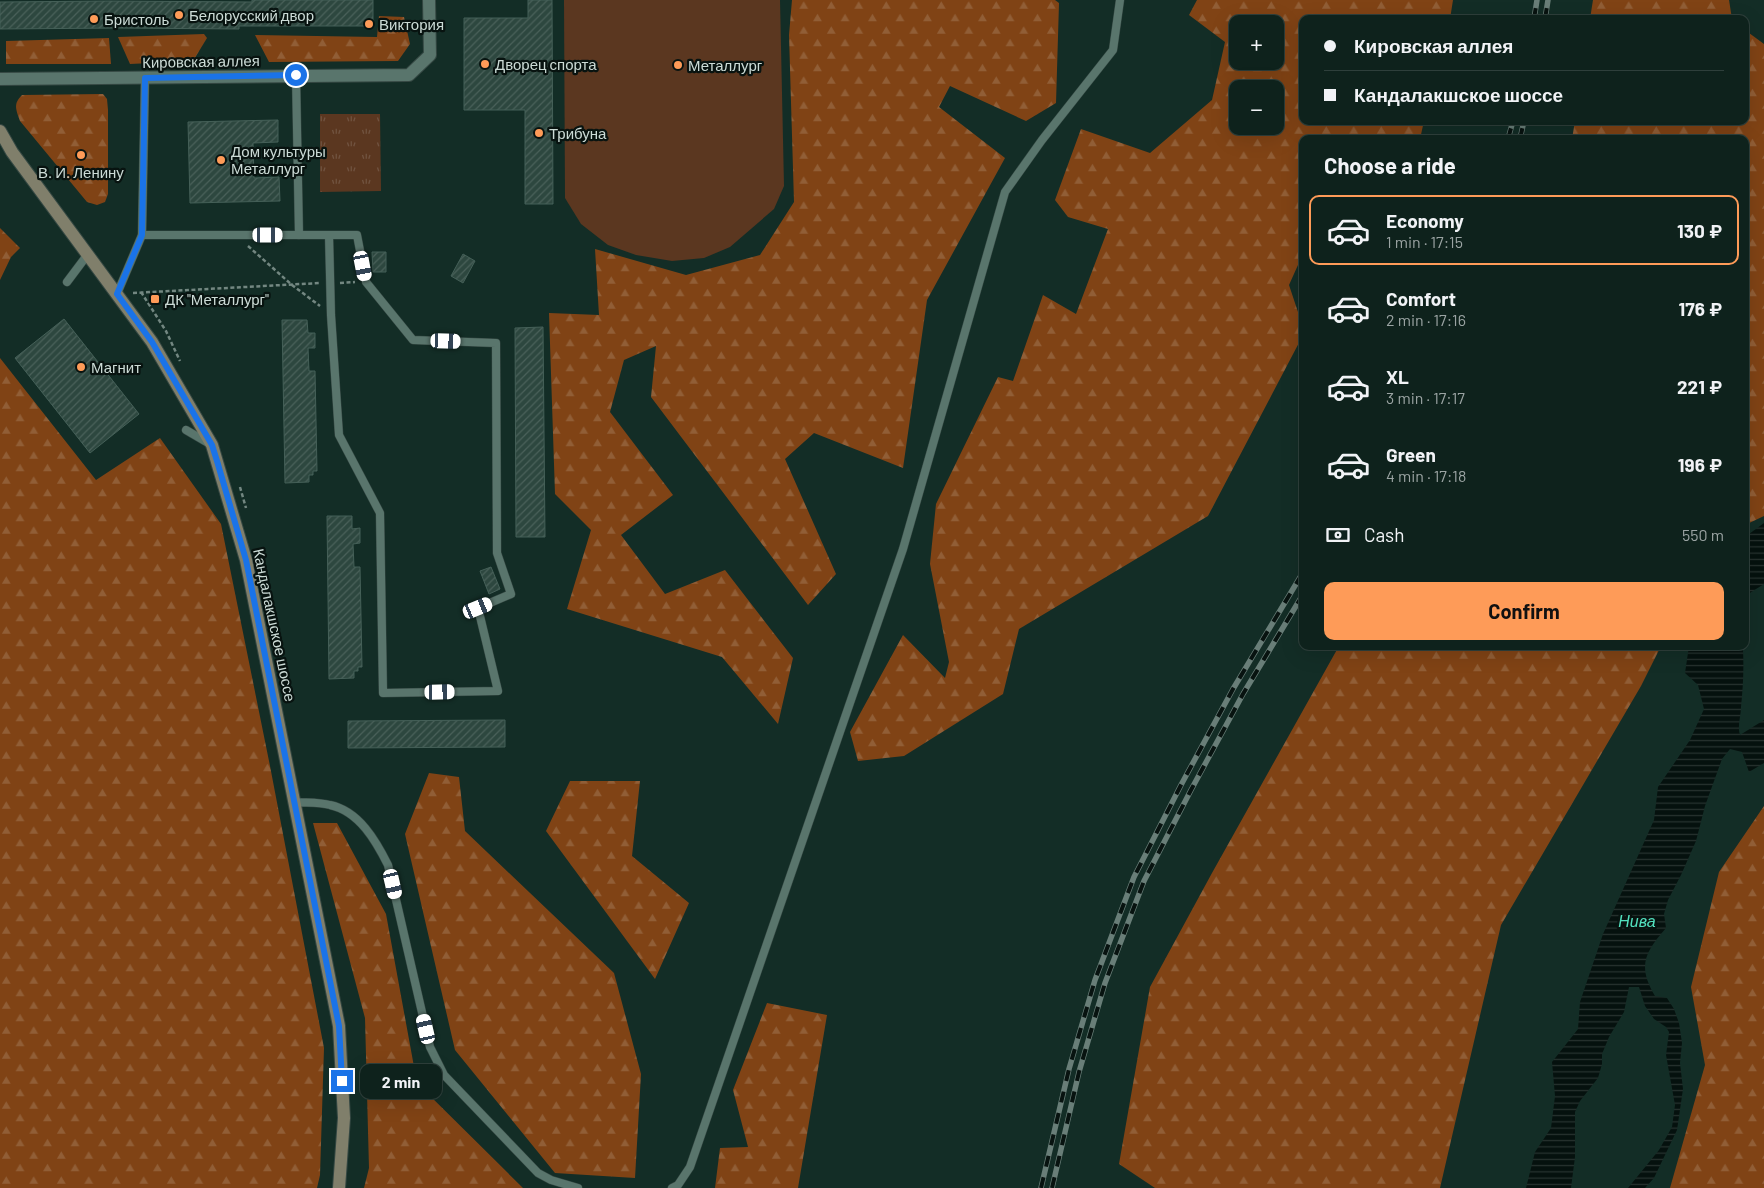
<!DOCTYPE html>
<html lang="en">
<head>
<meta charset="utf-8">
<style>
	body { margin:0; font-family:Barlow,sans-serif; background:#172a25; color:#f1f3f6; height:100vh; display:flex; flex-direction:column; font-size:19px; white-space:nowrap }
	* { box-sizing:border-box; margin:0 }
	p { font-size:16px; color:#9ba4a3 }
	.icon { flex:none; width:28px; height:28px; fill:none; stroke:currentColor; stroke-width:2; stroke-linecap:round; stroke-linejoin:round }
	.map { position:relative; flex:1; overflow:hidden }
	.details { position:absolute; left:1299px; top:135px; width:450px; height:515px; display:flex; flex-direction:column; background:#0e221c; border-radius:10px; box-shadow:0 5px 20px #0002,0 0 0 1px #2e3f3b }
	.details>* { flex:none }
	.top-card { position:absolute; left:1299px; top:15px; width:450px; height:110px; border-radius:10px; box-shadow:0 5px 20px #0002,0 0 0 1px #2e3f3b; display:grid; align-content:center; height:110px; padding:0 25px; background:#0e221c }
	.buttons { position:absolute; left:1229px; top:15px; display:grid; gap:10px }
	.buttons a { display:grid; place-items:center; width:55px; height:55px; border-radius:10px; background:#0e221c; box-shadow:0 5px 20px #0002,0 0 0 1px #2e3f3b; font-size:25px }
	.end { position:absolute; width:22px; height:22px; margin:-11px; border:6px solid #1a73e8; background:#fff; box-shadow:0 0 0 2px #fff }
	.from { border-radius:50% }
	.bubble { position:absolute; height:35px; border-radius:10px; background:#0e221c; box-shadow:0 5px 20px #0002,0 0 0 1px #2e3f3b; font-size:16px; font-weight:700; line-height:35px; text-align:center }
	.car { position:absolute; width:15px; height:30px; margin:-15px -8px; border-radius:6px; box-shadow:0 0 4px 1px #0007; background:linear-gradient(#fff 24%,#345 0 40%,#fff 0 76%,#345 0 86%,#fff 0) }
	.top-card b { display:flex; align-items:center; gap:18px; height:48px; font-size:19px }
	.top-card b+b { border-top:1px solid #2e3f3b }
	.top-card i { width:12px; height:12px; background:#f1f3f6 }
	ul { padding:0; list-style:none }
	li { display:flex; align-items:center; gap:15px; height:70px; margin:0 10px 8px; padding:0 15px; border:2px solid transparent; border-radius:10px }
	li div { flex:1 }
	li b { display:block; font-size:19px }
	li em { font-style:normal; font-weight:700 }
	li.active { border-color:#fe9b58 }
	li>.icon { width:45px; height:45px; stroke-width:1.5 }
	h2 { padding:0 25px; font-size:22px; line-height:60px }
	.pay { display:flex; align-items:center; gap:12px; height:55px; padding:0 25px; font-size:19px }
	.pay p { margin-inline-start:auto }
	.action { display:flex; gap:10px; margin-top:auto; padding:10px 25px }
	.action a { flex:1; height:58px; border-radius:10px; background:#fe9b58; color:#111; font-size:20px; font-weight:700; line-height:58px; text-align:center }
	.map>svg:first-child { display:block }
</style>
</head>
<body>
<div class="map">
<svg width="1764" height="1188" viewBox="0 0 1764 1188">
	<defs>
		<pattern id="forest-firs" width="22" height="20" patternUnits="userSpaceOnUse" patternTransform="scale(1.25)"><rect width="22" height="20" fill="#804315"/><path d="M5 1l3.5 6h-7zM16 11l3.5 6h-7z" fill="#915e36"/></pattern>
		<pattern id="park-tufts" width="24" height="20" patternUnits="userSpaceOnUse" patternTransform="scale(1.25)"><rect width="24" height="20" fill="#5b3720"/><path d="M3 7l-1-3M5 7V3M7 7l1-3M15 17l-1-3M17 17v-4M19 17l1-3" fill="none" stroke="#715340"/></pattern>
		<pattern id="water-rules" width="6" height="5" patternUnits="userSpaceOnUse" patternTransform="scale(1.25)"><rect width="6" height="5" fill="#05110e"/><path d="M0 2.5h6" fill="none" stroke="#283330"/></pattern>
		<pattern id="building-hatch" width="6" height="6" patternUnits="userSpaceOnUse" patternTransform="scale(1.25)"><rect width="6" height="6" fill="#2d473f"/><path d="M-1 1l2-2M0 6l6-6M5 7l2-2" fill="none" stroke="#4a615a"/></pattern>
	</defs>
	<rect width="100%" height="100%" fill="#132d26"/>
	<g fill="url(#forest-firs)" fill-rule="evenodd">
		<path d="M792,0H1055L1059,3L1056,103L1026,121L950,86L939,107L1005,158L927,300L903,468L814,433L785,459L836,574L808,605L651,397L656,346L624,360L610,412L673,495L621,535L665,594L725,570L793,658L778,724L722,657L567,609L591,530L555,494L549,313L599,315L595,249L686,275L760,255L794,202L789,35Z"/>
		<path d="M1197,0H1453L1450,19H1302V121H1424L1420,139H1302V256L1289,285L1302,324V337L1208,516L1019,629L1003,694L904,756L858,761L850,732L903,635L945,678L949,662L930,564L936,504L998,377L1013,381L1043,295L1076,314L1108,229L1068,217L1055,200L1081,129L1150,153L1212,100L1225,42L1189,15ZM1238,24H1275V61H1238ZM1238,89H1275V126H1238Z"/>
		<path d="M1593,0H1729L1732,19H1590Z"/>
		<path d="M379,16L404,17L410,44L398,61L269,62L255,35L377,37Z"/>
		<path d="M1745,30L1764,44V516L1745,525V139H1572L1575,121H1745Z"/>
		<path d="M204,34L207,38L193,61L130,64L118,37Z"/>
		<path d="M109,38L111,64H6V41Z"/>
		<path d="M103,94L107,99L108,110V194L105,202L97,205L87,202L20,121C16,109 13,104 22,95Z"/>
		<path d="M0,228L20,248L11,257L0,280Z"/>
		<path d="M0,358L96,480L160,438L221,524L270,766L324,1048L320,1175L317,1188H0Z"/>
		<path d="M1339,646H1661L1641,686L1501,925L1440,1188H1155L1119,1164L1150,987L1212,873Z"/>
		<path d="M429,773L459,777L465,831L614,973L641,1074L635,1178L555,1173L455,1050L405,834Z"/>
		<path d="M570,781H640L632,856L689,903L655,979L546,831Z"/>
		<path d="M1764,806V1188H1670L1705,1065L1691,987L1719,872Z"/>
		<path d="M337,823L386,914L417,1083L523,1188H364L369,1168L365,1018L313,823Z"/>
		<path d="M767,1003L827,1015L798,1188H715L720,1148L748,1147L733,1090Z"/>
	</g>
	<path fill="url(#park-tufts)" d="M320,114H380L381,191L320,192Z"/>
	<path fill="#5b3720" d="M564,0H780L784,186L774,209L730,247L704,258L672,261L636,255L608,245L581,224L565,198Z"/>
	<g fill="url(#water-rules)">
		<path d="M1764,523V584L1745,596V537Z"/>
		<path d="M1689,646H1735L1743,650C1744,669 1743,688 1741,707C1741,717 1737,725 1740,735L1764,720V763L1749,772L1742,752L1730,749L1722,759L1705,806L1696,841L1681,875L1668,900L1664,914L1666,928C1645,952 1637,966 1655,996L1667,998L1674,1009L1679,1023L1682,1043L1680,1063L1683,1089L1677,1130L1654,1178L1645,1188H1628L1659,1150L1672,1127L1675,1105L1666,1055L1669,1032L1666,1027L1654,1019L1645,1006L1639,987H1629L1624,1012L1609,1037L1602,1054V1064L1598,1078L1580,1101L1575,1112V1157L1571,1188H1526L1535,1152L1551,1128L1555,1096L1552,1062L1578,1029L1580,1002L1603,934L1654,820L1658,787L1690,740L1704,709L1698,685L1685,673Z"/>
	</g>
	<g fill="url(#building-hatch)" stroke="#456058">
		<path d="M252,0H373V26H239V29L119,28L0,29V2L109,1L252,2Z"/>
		<path d="M528,0H552L553,204H525V110H464V18H528Z"/>
		<path d="M278,120V142L253,143L254,178L279,177L280,201L190,203L188,122Z"/>
		<path d="M372,252H386V272H373Z"/>
		<path d="M463,254L475,261L463,283L451,276Z"/>
		<path d="M64,319L139,414L90,453L15,358Z"/>
		<path d="M282,320H307L308,333H315V348H308L309,371H315L317,471H313V475H309V482L285,483Z"/>
		<path d="M543,327L545,537H516L515,328Z"/>
		<path d="M327,516H352V529L360,528V543L353,544L354,567H360L362,667H358V671H354V678L329,679Z"/>
		<path d="M491,567L500,589L489,594L480,571Z"/>
		<path d="M505,720V747L348,748V721Z"/>
	</g>
	<g fill="none" stroke-linecap="round" stroke-linejoin="round">
		<g stroke="#354843" stroke-width="9">
			<g id="lane">
				<path d="M296,75L299,235"/>
				<path d="M142,235H357L366,282L413,340L496,343L497,553L511,594L478,608L498,691L383,693L380,513L339,435L331,315L329,235"/>
				<path d="M67,282L88,254"/>
				<path d="M117,294L142,235L145,78"/>
				<path d="M186,430L210,444"/>
				<path d="M294,802C306,803 319,802 330,805C359,811 376,841 388,865L430,1047L444,1075L538,1173L551,1180L578,1188"/>
				<path d="M672,1188L678,1185L690,1167L903,549L1005,192L1042,140L1113,50L1120,0"/>
			</g>
		</g>
		<g stroke="#354843" stroke-width="14">
			<path id="street" d="M0,79L409,75L430,55L429,0"/>
		</g>
		<g stroke="#354843" stroke-width="14">
			<path id="secondary" d="M0,131L12,152L152,342L212,445L246,560L339,1026L344,1118L339,1188"/>
		</g>
		<g stroke="#738781" stroke-width="2.5" stroke-dasharray="4 2.5" stroke-linecap="butt">
			<path d="M248,246L292,285L320,306"/>
			<path d="M340,283L355,282"/>
			<path d="M141,292L166,331L180,361"/>
			<path d="M133,293L320,283"/>
			<path d="M240,487L246,508"/>
		</g>
		<use href="#lane" stroke="#59756c" stroke-width="8"/>
		<use href="#street" stroke="#59756c" stroke-width="12"/>
		<use href="#secondary" stroke="#807f6b" stroke-width="12"/>
		<g stroke="#697e78" stroke-width="5.5">
			<g id="rail">
				<path d="M1534,19L1537,0"/>
				<path d="M1545,19L1548,0"/>
				<path d="M1508,139L1513,121"/>
				<path d="M1520,139L1524,121"/>
				<path d="M1041,1188L1069,1069L1095,980L1134,877L1181,785L1233,689L1302,574"/>
				<path d="M1052,1188L1079,1072L1105,983L1144,881L1191,790L1243,694L1302,596"/>
			</g>
		</g>
		<use href="#rail" stroke="#081310" stroke-width="4" stroke-dasharray="11" stroke-linecap="butt"/>
	</g>
	<g fill="none" stroke-linecap="round" stroke-linejoin="round">
		<path stroke="#1a73e8" stroke-width="6" d="M296,75L145,78L142,235L117,294L152,342L212,445L217,461L246,560L339,1026L342,1081"/>
	</g>
	<g fill="#fe9b58" stroke="#081310" stroke-width="2">
		<circle cx="179" cy="15" r="5"/>
		<circle cx="94" cy="19" r="5"/>
		<circle cx="369" cy="24" r="5"/>
		<circle cx="485" cy="64" r="5"/>
		<circle cx="678" cy="65" r="5"/>
		<circle cx="539" cy="133" r="5"/>
		<circle cx="81" cy="155" r="5"/>
		<circle cx="221" cy="160" r="5"/>
		<rect x="150" y="294" width="10" height="10" rx="2.5"/>
		<circle cx="81" cy="367" r="5"/>
	</g>
	<g text-anchor="middle" dominant-baseline="central" stroke-width="4.5" stroke-linejoin="round" paint-order="stroke">
		<g font-size="15" fill="#ccdbd6" stroke="#081310" text-anchor="start">
			<text x="189" y="15">Белорусский двор</text>
			<text x="104" y="19">Бристоль</text>
			<text x="379" y="24">Виктория</text>
			<text x="495" y="64">Дворец спорта</text>
			<text x="688" y="65">Металлург</text>
			<text x="549" y="133">Трибуна</text>
			<text x="231" y="151">Дом культуры<tspan x="231" dy="17">Металлург</tspan></text>
			<text x="81" y="172" text-anchor="middle">В. И. Ленину</text>
			<text x="165" y="299">ДК "Металлург"</text>
			<text x="91" y="367">Магнит</text>
		</g>
		<g font-size="15" fill="#ccdbd6" stroke="#081310">
			<text transform="translate(201 61) rotate(-1)">Кировская аллея</text>
			<text transform="translate(275 625) rotate(78)">Кандалакшское шоссе</text>
		</g>
		<g font-size="16" font-style="italic" fill="#52e0be" stroke="#081310">
			<text x="1637" y="920">Нива</text>
		</g>
	</g>
</svg>
<div class="buttons">
<a>+</a>
<a>−</a>
</div>
<i class="end from" style="left:296px;top:75px"></i>
<i class="end" style="left:342px;top:1081px"></i>
<div class="bubble" style="left:360px;top:1064px;width:82px">2 min</div>
<i class="car" style="left:268px;top:235px;rotate:90deg"></i>
<i class="car" style="left:363px;top:266px;rotate:169deg"></i>
<i class="car" style="left:446px;top:341px;rotate:92deg"></i>
<i class="car" style="left:478px;top:608px;rotate:68deg"></i>
<i class="car" style="left:440px;top:692px;rotate:89deg"></i>
<i class="car" style="left:393px;top:884px;rotate:167deg"></i>
<i class="car" style="left:426px;top:1029px;rotate:347deg"></i>
<div class="top-card">
<b><i class="from"></i>Кировская аллея</b>
<b><i></i>Кандалакшское шоссе</b>
</div>
<section class="details">
<h2>Choose a ride</h2>
<ul>
<li class="active"><svg class="icon" aria-label="car" viewBox="0 0 24 24"><path d="M5 17H2v-5l4-1 3-4h7l3 4 3 1v5h-3M9 17h6M6 11h13"/><circle cx="7" cy="17" r="2"/><circle cx="17" cy="17" r="2"/></svg><div><b>Economy</b><p>1 min · 17:15</p></div><em>130 ₽</em></li>
<li><svg class="icon" aria-label="car" viewBox="0 0 24 24"><path d="M5 17H2v-5l4-1 3-4h7l3 4 3 1v5h-3M9 17h6M6 11h13"/><circle cx="7" cy="17" r="2"/><circle cx="17" cy="17" r="2"/></svg><div><b>Comfort</b><p>2 min · 17:16</p></div><em>176 ₽</em></li>
<li><svg class="icon" aria-label="car" viewBox="0 0 24 24"><path d="M5 17H2v-5l4-1 3-4h7l3 4 3 1v5h-3M9 17h6M6 11h13"/><circle cx="7" cy="17" r="2"/><circle cx="17" cy="17" r="2"/></svg><div><b>XL</b><p>3 min · 17:17</p></div><em>221 ₽</em></li>
<li><svg class="icon" aria-label="car" viewBox="0 0 24 24"><path d="M5 17H2v-5l4-1 3-4h7l3 4 3 1v5h-3M9 17h6M6 11h13"/><circle cx="7" cy="17" r="2"/><circle cx="17" cy="17" r="2"/></svg><div><b>Green</b><p>4 min · 17:18</p></div><em>196 ₽</em></li>
</ul>
<div class="pay"><svg class="icon" aria-label="cash" viewBox="0 0 24 24"><path d="M3 7h18v10H3z"/><circle cx="12" cy="12" r="2"/></svg>Cash<p>550 m</p></div>
<div class="action"><a>Confirm</a></div>
</section>
</div>
</body>
</html>
